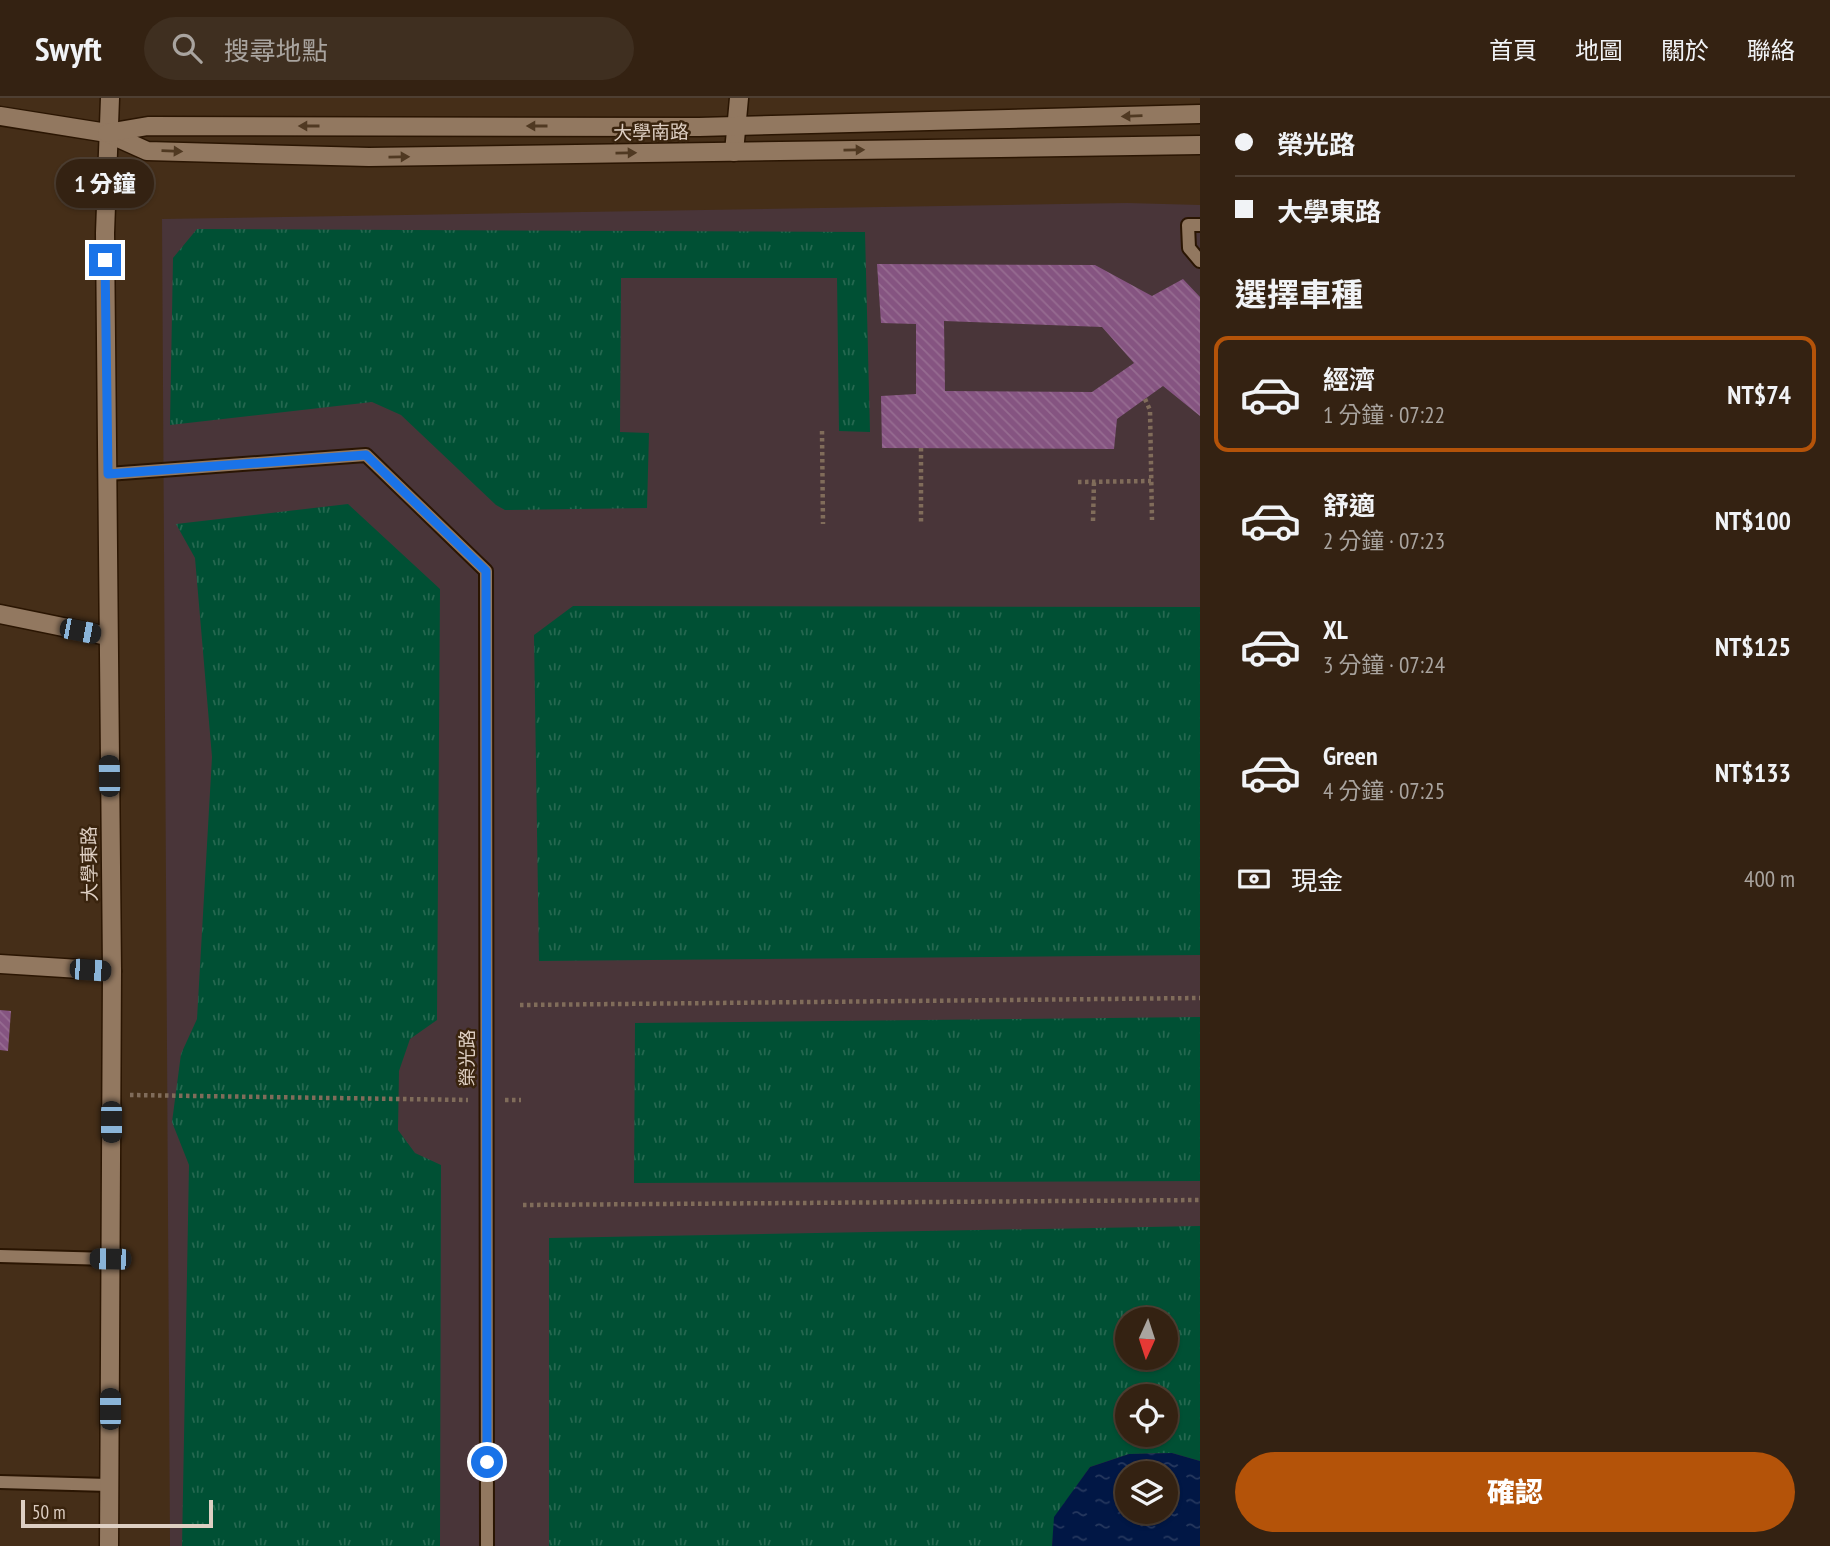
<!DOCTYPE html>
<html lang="zh-TW">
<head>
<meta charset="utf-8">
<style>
	body { margin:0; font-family:"PT Sans Narrow","Noto Sans TC",sans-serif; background:#3f2f20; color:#f1f3f6; height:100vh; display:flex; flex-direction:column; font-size:26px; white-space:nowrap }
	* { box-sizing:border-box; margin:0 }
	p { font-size:23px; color:#a9a49f }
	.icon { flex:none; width:38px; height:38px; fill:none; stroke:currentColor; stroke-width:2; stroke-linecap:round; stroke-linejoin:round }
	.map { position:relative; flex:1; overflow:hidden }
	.details { display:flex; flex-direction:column; background:#342212; width:630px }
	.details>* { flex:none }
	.guide { display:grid; align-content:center; height:154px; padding:0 35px; background:#342212 }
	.needle { width:46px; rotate:183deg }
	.buttons { position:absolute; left:1115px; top:1209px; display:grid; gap:14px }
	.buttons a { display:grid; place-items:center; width:63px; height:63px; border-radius:50%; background:#342212; box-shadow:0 2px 5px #0004,0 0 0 2px #4e3f32; font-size:35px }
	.scale { position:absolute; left:21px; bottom:18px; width:192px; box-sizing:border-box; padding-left:7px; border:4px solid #decfc3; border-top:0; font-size:19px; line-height:24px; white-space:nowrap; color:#decfc3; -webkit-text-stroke:5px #3a240e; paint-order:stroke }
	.end { position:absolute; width:32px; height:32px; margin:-16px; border:9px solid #1a73e8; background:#fff; box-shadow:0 0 0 4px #fff }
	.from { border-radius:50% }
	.bubble { position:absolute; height:49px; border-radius:24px; background:#342212; box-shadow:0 2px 5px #0004,0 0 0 2px #4e3f32; font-size:23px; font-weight:800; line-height:49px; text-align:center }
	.car { position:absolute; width:21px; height:42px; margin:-21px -10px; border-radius:9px; box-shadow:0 0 5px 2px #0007; background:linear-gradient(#222 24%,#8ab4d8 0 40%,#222 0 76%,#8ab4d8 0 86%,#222 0) }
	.guide b { display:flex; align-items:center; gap:24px; height:66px; font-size:26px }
	.guide b+b { border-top:2px solid #4e3f32 }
	.guide i { width:18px; height:18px; background:#f1f3f6 }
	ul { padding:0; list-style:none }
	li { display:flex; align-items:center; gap:21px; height:116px; margin:0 14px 10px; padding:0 21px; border:4px solid transparent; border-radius:14px }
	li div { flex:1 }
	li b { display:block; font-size:26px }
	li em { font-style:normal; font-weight:800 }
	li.current { border-color:#b45309 }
	li>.icon { width:63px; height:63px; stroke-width:1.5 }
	h2 { padding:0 35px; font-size:32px; line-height:84px }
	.pay { display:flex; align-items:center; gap:18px; height:77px; padding:0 35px; font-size:26px }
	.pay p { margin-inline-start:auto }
	.action { display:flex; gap:14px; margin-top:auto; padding:14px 35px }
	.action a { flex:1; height:80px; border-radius:42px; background:#b45309; color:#fff; font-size:28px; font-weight:800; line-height:80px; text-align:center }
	header { display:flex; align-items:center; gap:42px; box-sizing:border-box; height:98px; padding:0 35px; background:#342212; border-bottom:2px solid #4e3f32 }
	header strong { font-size:33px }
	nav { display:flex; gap:38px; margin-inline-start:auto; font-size:24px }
	.search { width:490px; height:63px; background:#3f2f20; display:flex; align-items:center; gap:18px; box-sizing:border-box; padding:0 24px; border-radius:38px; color:#a9a49f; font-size:26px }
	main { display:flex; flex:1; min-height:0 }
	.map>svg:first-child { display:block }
</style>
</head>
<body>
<header>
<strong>Swyft</strong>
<div class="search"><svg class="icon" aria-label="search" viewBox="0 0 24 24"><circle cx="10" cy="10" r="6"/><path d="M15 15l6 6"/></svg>搜尋地點</div>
<nav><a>首頁</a><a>地圖</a><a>關於</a><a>聯絡</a></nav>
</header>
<main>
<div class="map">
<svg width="1200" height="1448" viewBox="0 0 1200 1448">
	<defs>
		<pattern id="grass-tufts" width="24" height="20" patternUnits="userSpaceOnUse" patternTransform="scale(1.75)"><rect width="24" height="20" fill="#005034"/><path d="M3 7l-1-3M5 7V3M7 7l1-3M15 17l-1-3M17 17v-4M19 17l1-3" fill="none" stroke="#256850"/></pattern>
		<pattern id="water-ripples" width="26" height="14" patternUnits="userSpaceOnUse" patternTransform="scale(1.75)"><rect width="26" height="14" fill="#011745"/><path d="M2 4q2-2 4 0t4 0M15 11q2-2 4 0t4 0" fill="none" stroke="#26385e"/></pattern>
		<pattern id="building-back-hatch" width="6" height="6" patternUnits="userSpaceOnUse" patternTransform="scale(1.75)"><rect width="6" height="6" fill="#855481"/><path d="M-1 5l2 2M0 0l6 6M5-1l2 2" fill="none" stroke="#966c91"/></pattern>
	</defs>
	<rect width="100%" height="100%" fill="#452e18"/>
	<path fill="#493539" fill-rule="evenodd" d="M1127,105L1200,107V1448H170L162,121ZM1127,1222H1166V1260H1127ZM1127,1298H1166V1337H1127ZM1127,1376H1166V1414H1127Z"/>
	<g fill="url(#grass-tufts)" fill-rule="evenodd">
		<path d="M197,131L865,134L870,334L839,333L837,180H621L620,334L649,335L647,410L505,412L496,407L401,317L372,304L170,327L173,160Z"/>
		<path d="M348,406L440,491L437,922L410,941L399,973L398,1032L415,1055L441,1067L440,1448H182L189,1067L172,1024L181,956L197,921L212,659L195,460L176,426Z"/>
		<path d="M573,508L1200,509V857L539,863L534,537Z"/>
		<path d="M1200,919V1083L634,1085L635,925Z"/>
		<path d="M1200,1128V1363L1172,1355L1129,1356L1090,1369L1055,1419L1052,1448H549V1140ZM1127,1222H1166V1260H1127ZM1127,1298H1166V1337H1127Z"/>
	</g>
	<path fill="url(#water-ripples)" fill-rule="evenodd" d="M1172,1355L1200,1363V1448H1052L1054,1419L1090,1369L1129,1356ZM1127,1376H1166V1414H1127Z"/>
	<g fill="url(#building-back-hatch)" fill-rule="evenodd">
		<path d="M877,166L1095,167L1152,198L1183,181L1200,199V318L1163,288L1117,321L1114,351L882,350L881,298L916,296V226L881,225ZM944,223L1102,229L1134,265L1092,294L945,293Z"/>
		<path d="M0,912L11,913L8,953L0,952Z"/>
	</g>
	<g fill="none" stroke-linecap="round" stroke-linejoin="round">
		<g stroke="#2a1502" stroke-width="16">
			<g id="lane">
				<path d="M1200,127H1188L1189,150L1200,163"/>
				<path d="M108,376L366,357L486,473L487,1448"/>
				<path d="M0,1158L110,1161"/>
				<path d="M0,1384L109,1387"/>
			</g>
		</g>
		<g stroke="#2a1502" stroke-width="21">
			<g id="street">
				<path d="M734,54L739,0"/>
				<path d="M0,516L107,538"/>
				<path d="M0,866L112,873"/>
				<path d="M109,1448L112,873L105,135L110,0"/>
			</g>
		</g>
		<g stroke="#2a1502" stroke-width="21">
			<g id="secondary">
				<path d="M0,18L107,35L147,53L369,59L1200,47"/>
				<path d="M107,35L148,28L699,29L1200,16"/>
			</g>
		</g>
		<g stroke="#806c5a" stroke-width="4.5" stroke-dasharray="3.5 3.5" stroke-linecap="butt">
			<path d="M1145,301L1150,312L1152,422"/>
			<path d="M822,333L823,426"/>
			<path d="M921,350V425"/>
			<path d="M1078,384L1151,383"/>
			<path d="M1093,423L1094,383"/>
			<path d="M520,907L1200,900"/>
			<path d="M130,997L468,1002"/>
			<path d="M505,1002H521"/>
			<path d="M523,1107L1200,1102"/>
		</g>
		<use href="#lane" stroke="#927860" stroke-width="12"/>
		<use href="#street" stroke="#927860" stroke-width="18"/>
		<use href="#secondary" stroke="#927860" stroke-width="18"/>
	</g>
	<defs><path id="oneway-solid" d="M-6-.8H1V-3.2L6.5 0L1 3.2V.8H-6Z" transform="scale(1.75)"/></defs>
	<g fill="#503922">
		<use href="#oneway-solid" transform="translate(1132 18) rotate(178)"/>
		<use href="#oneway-solid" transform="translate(309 28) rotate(-180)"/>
		<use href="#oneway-solid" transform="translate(537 28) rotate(-180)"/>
		<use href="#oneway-solid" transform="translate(854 52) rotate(-1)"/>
		<use href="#oneway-solid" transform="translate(172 53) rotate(2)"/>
		<use href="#oneway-solid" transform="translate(626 55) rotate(-1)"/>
		<use href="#oneway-solid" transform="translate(399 59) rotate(-1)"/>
	</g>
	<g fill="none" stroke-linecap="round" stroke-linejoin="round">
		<path stroke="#1a73e8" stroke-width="9" d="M105,162L108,376L366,357L486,473L487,1364"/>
	</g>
	<g text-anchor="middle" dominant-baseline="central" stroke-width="5" stroke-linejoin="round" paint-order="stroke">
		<g font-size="19" fill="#decfc3" stroke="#3a240e">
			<text transform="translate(651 34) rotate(-1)">大學南路</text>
			<text transform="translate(89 766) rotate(-91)">大學東路</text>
			<text transform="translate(467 960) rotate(-90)">榮光路</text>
		</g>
	</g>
</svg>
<div class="buttons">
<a><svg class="needle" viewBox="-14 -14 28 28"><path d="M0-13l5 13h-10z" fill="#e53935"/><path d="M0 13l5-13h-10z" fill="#a9a49f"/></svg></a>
<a><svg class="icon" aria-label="locate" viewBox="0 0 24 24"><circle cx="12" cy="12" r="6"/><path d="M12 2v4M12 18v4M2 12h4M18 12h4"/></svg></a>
<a><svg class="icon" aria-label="layers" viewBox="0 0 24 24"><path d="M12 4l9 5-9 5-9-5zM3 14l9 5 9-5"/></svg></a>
</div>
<div class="scale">50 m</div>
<i class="end from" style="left:487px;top:1364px"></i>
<i class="end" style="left:105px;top:162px"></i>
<div class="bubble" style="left:56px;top:61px;width:98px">1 分鐘</div>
<i class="car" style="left:80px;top:533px;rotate:101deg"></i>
<i class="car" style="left:109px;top:678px;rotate:359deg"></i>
<i class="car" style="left:90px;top:872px;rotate:94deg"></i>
<i class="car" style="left:111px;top:1024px;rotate:180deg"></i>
<i class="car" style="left:110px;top:1161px;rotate:271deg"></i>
<i class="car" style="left:110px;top:1311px;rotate:0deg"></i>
</div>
<section class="details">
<div class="guide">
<b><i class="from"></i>榮光路</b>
<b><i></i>大學東路</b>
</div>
<h2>選擇車種</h2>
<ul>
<li class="current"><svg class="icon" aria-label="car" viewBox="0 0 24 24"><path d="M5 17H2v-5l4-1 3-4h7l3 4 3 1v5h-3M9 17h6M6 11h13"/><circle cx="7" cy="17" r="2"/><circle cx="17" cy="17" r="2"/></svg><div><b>經濟</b><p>1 分鐘 · 07:22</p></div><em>NT$74</em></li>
<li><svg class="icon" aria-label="car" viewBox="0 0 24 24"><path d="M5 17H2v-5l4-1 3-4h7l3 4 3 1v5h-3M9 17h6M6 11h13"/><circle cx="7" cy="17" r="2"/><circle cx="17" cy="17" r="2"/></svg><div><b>舒適</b><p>2 分鐘 · 07:23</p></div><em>NT$100</em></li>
<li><svg class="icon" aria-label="car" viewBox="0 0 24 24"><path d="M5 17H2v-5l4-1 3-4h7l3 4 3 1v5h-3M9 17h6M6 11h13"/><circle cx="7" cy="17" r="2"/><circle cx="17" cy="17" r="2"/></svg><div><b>XL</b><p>3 分鐘 · 07:24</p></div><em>NT$125</em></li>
<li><svg class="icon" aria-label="car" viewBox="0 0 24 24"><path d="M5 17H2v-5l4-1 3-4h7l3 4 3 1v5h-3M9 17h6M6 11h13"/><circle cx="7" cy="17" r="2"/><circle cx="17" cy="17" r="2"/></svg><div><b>Green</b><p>4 分鐘 · 07:25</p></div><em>NT$133</em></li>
</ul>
<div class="pay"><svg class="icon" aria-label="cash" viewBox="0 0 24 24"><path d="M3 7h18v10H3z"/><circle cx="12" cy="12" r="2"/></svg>現金<p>400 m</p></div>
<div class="action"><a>確認</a></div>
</section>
</main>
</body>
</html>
